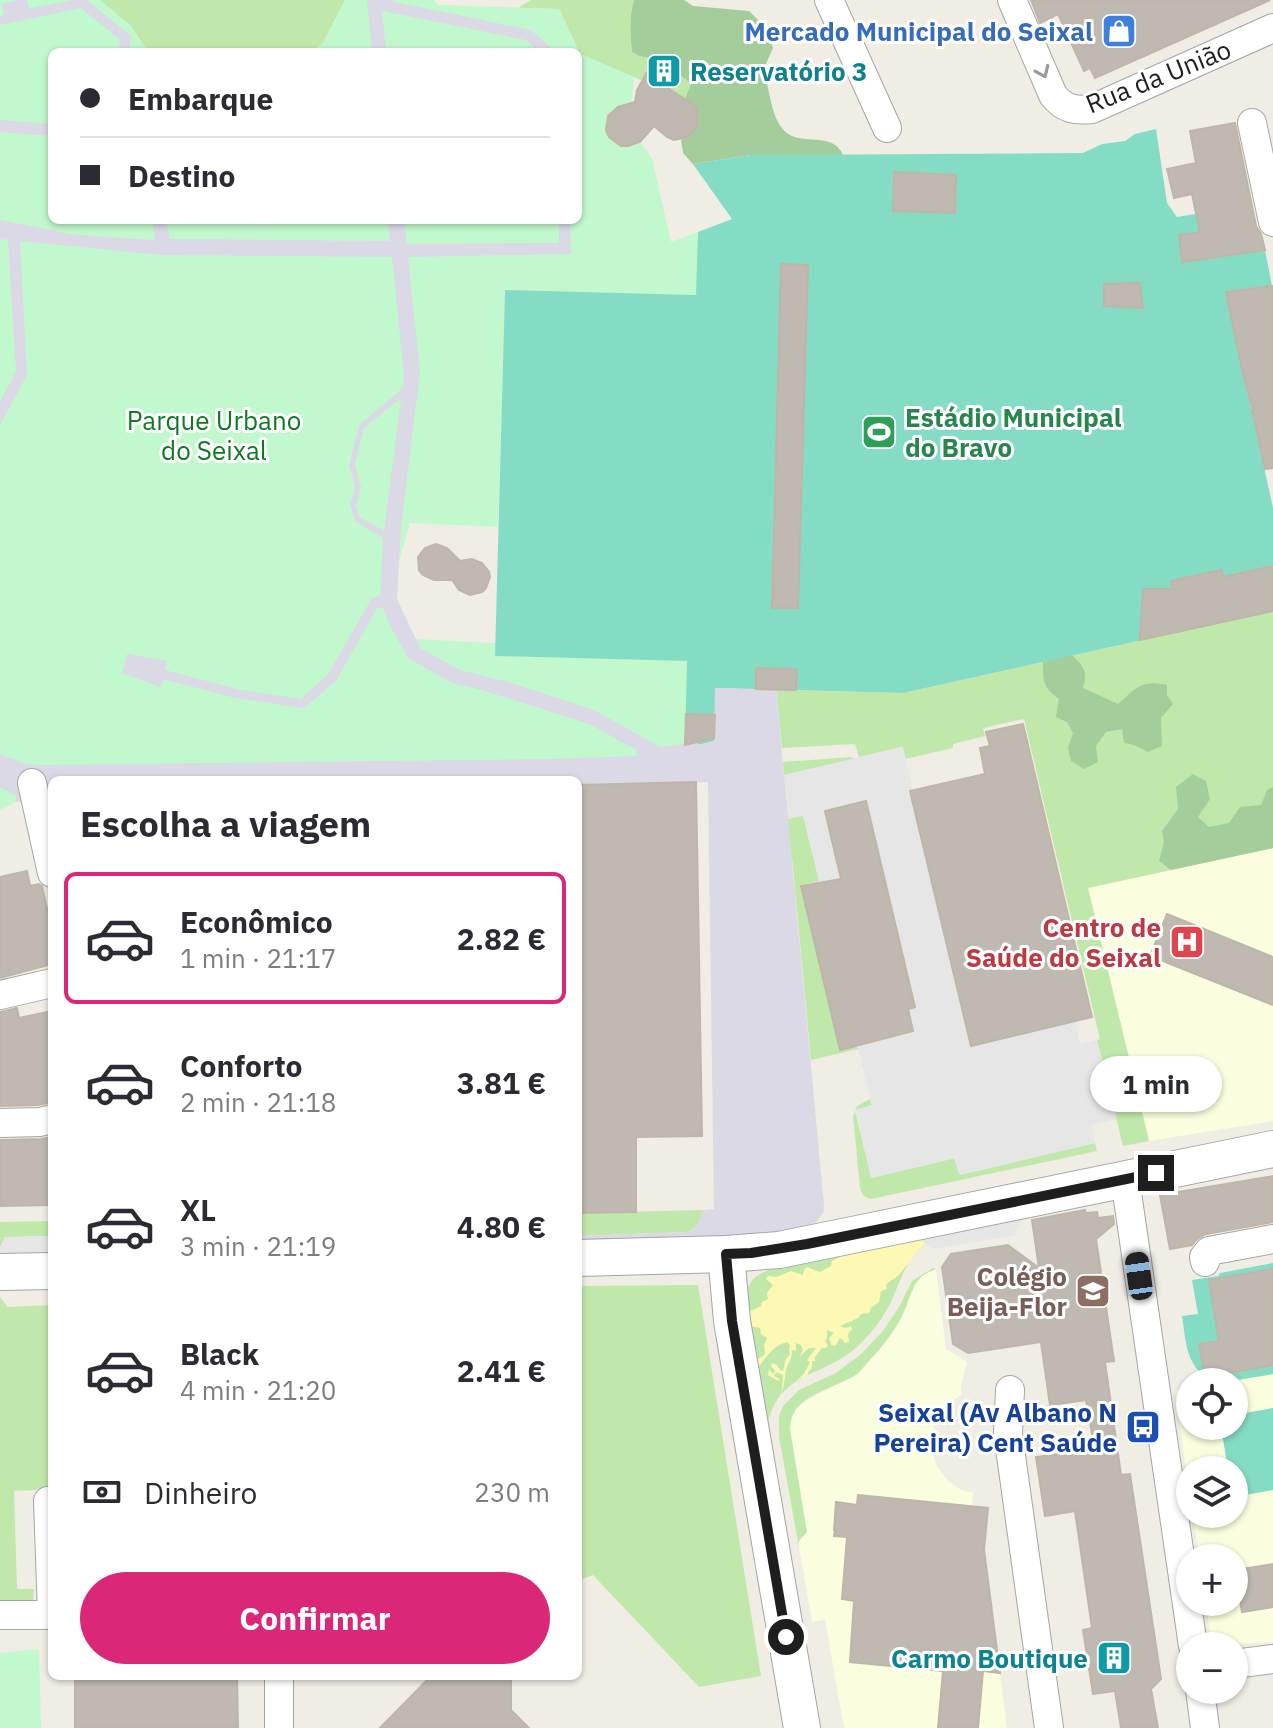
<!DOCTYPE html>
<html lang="pt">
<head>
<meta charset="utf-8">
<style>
	body { margin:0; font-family:"IBM Plex Sans",sans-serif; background:#f2f2f3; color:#2b2b33; height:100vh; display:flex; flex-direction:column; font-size:30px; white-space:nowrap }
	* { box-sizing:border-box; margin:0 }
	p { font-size:26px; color:#7c7c81 }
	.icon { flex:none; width:44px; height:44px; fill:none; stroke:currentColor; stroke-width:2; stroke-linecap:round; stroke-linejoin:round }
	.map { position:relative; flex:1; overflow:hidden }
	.details { position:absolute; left:48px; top:776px; width:534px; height:904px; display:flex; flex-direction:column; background:#fff; border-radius:12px; box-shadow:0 2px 6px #0004 }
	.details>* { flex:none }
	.top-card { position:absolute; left:48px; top:48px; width:534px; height:176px; border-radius:12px; box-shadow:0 2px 6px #0004; display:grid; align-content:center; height:176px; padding:0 32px; background:#fff }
	.fabs { position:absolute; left:1176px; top:1368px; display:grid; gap:16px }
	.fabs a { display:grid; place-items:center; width:72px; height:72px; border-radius:50%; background:#fff; box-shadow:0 2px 6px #0004; font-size:40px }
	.end { position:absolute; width:36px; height:36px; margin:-18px; border:10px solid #1e1e1e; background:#fff; box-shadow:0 0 0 4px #fff }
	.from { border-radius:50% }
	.bubble { position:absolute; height:56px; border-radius:28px; background:#fff; box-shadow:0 2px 6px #0004; font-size:26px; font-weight:800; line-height:56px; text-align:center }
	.car { position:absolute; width:24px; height:48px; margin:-24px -12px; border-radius:10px; box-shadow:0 0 6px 2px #0007; background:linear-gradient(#222 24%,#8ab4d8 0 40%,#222 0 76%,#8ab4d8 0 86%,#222 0) }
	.top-card b { display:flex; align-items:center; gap:28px; height:76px; font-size:30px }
	.top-card b+b { border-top:2px solid #e1e1e2 }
	.top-card i { width:20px; height:20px; background:#2b2b33 }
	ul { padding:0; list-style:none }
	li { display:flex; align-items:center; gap:24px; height:132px; margin:0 16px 12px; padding:0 16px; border:4px solid transparent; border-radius:12px }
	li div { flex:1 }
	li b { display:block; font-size:30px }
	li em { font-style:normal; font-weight:800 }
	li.active { border-color:#db2777 }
	li>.icon { width:72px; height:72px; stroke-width:1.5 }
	h2 { padding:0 32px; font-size:36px; line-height:96px }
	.pay { display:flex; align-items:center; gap:20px; height:88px; padding:0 32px; font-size:30px }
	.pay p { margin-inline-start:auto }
	.button { display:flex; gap:16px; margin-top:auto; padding:16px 32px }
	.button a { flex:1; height:92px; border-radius:48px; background:#db2777; color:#fff; font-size:32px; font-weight:800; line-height:92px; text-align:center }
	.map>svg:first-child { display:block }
</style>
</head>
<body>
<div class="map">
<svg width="1273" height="1728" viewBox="0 0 1273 1728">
	<rect width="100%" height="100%" fill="#efede4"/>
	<g fill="#fafede">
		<path d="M1273,848V1121L1149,1141L1088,887Z"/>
		<path d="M936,1269L946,1349L967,1362L961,1385V1395L947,1405L937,1418L932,1434V1451L937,1466L947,1480L961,1490L973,1493L972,1506L988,1508L984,1550L1007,1728H844L825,1620L812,1622L799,1547V1541L803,1536L790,1429L791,1418L797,1408L807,1400L857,1374L885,1343L896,1327L917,1281L925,1273Z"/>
		<path d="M1273,1374V1642L1216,1645L1211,1641L1206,1602H1234V1558H1199L1193,1514H1234V1470H1190V1496L1175,1391L1190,1388V1426H1234V1382H1226Z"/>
	</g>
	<g fill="#c1e8ab">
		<path d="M100,0H345L323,43L312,52H148L131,26Z"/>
		<path d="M531,0H634C629,18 630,34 632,52L639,56L654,59L646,73L670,87L679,74L692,85L685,99L580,54L559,9L518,8Z"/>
		<path d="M1273,611V848L1088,888L1149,1141L1123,1146L1097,1040L1100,1039L1024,719L983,728L985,736L953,744V748L905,759L902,747L859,757L855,744L782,748L776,690L903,693Z"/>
		<path d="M852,757L853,759L784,775L783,762Z"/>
		<path d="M786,793L788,819L803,815L819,881L801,885L858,1049L811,1060L792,857H778Z"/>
		<path d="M870,1099L872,1106L855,1111L872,1178L955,1158L960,1175L1095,1143L1097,1151L871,1199C864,1197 862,1195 860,1188L853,1116L857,1106Z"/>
		<path d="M703,1210C701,1220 697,1228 688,1232L578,1236V1213Z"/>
		<path d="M52,1221V1236L5,1237L0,1248V1222Z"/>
		<path d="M920,1239L926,1244C907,1258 903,1274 894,1295C887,1313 873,1332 859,1345C823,1379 777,1370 767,1428L746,1301C746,1284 753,1276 769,1270Z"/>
		<path d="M933,1268L936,1269C909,1279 913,1296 901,1318C892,1334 880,1350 867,1363C863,1368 859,1373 854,1376C836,1387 799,1395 792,1417C791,1419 790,1427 790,1429L807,1532L799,1541V1547L779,1437V1415L784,1405L799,1390L836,1373L861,1354L883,1331L899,1307L912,1281Z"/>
		<path d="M698,1285L761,1676L699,1687L593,1575L578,1581V1286Z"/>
		<path d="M0,1297L8,1307L52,1305V1489L14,1491L17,1589H34L33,1600L23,1604H0Z"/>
	</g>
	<g fill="#a3cd9a">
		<path d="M634,0H684L693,6L749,11L764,26L773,48L764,68V75C771,92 771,121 787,133C804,146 833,131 843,155H751L693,164L683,153L681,140C702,132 705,111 685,99L691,84L679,74L681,69L657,55L654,59L639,56L632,52C630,34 629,18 634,0Z"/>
		<path d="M1072,655C1084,667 1088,671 1083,688L1118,704C1136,688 1141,679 1167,685V695L1173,704L1161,718L1162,746L1148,752L1134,745L1124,743L1122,729L1106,732L1096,746L1098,762L1084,769L1071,761L1068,748L1073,733L1067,722L1056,717L1059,699C1042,687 1043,681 1043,661Z"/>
		<path d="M1193,774L1206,781L1210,799L1198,817L1209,827L1229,823L1240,807L1261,805L1267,790L1273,787V848L1171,870L1159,861L1164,842L1162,831L1178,809L1176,787Z"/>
	</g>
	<path fill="#fdf8b4" d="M920,1239L926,1244C915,1252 911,1261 902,1271C898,1278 891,1279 886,1285L887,1289L881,1291L879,1302L871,1308L869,1313L861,1314L858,1318L840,1326L845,1328L851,1326L852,1329L848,1334L849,1342L844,1343L843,1340L840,1338L835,1346L831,1345L829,1338L834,1333L827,1330V1338L825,1341L828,1345L826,1348H822L815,1357V1361H812V1368L808,1372V1375L796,1381L804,1374L810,1362L807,1360L816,1348H809L799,1357L803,1350L801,1345L796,1343V1351L792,1350C792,1359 788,1362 786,1370C784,1380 785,1388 779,1397L782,1390L783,1375L776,1372L774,1376L780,1379L778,1381L768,1375L769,1369L773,1374L775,1371L771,1366L772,1363L777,1365L780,1370L783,1371L786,1359L790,1354L789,1350L790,1346L788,1342C774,1344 765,1358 757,1370L756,1361L765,1354L764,1345L767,1338L761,1334L760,1328L750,1326L747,1307L751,1311L761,1306L762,1302L768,1299L767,1293L773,1285L766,1279L768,1276L776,1277L791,1271L803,1275L804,1270L807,1267L820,1272L831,1266L832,1261L840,1257Z"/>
	<g fill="#c2f8cd">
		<path d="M0,0H100L131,26L148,52H52V220H578V52H312L323,43L345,0H433L439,5L559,9L580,54L634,77L631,105C590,106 604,160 640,142L652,158L671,242L698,232L697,295L505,290L498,527L410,523L398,565L397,599L415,639L495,643V656L688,661L683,782L578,784V780H52V797L23,805L20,801L15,802L0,810Z"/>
		<path d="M39,1649L41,1728H0V1653Z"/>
	</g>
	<g fill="#84dcc5">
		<path d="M1156,129L1167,203L1177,217L1207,212L1265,250L1272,286L1226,293L1273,508V611L903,693L716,688L714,741L698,745L697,742L685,745L687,661L495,656L505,290L696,295L698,232L732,219L693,164L751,155L1083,153L1102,144L1125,141L1135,134Z"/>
		<path d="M1273,1263V1374L1226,1382H1205V1377C1185,1360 1186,1341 1182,1316L1198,1314L1192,1280L1218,1276L1220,1273Z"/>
		<path d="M1273,1408V1490L1234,1497V1470H1228L1221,1426H1234V1415Z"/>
	</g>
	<g fill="#e6e6e6">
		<path d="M903,747L913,791L911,792L971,1045L1075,1021L1080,1044L1097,1040L1117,1119L1091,1125L1095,1143L959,1175L954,1158L871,1178L855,1110L872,1105L857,1046L840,1050L801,886L819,881L803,816L788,819L784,775Z"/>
		<path d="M1023,1217L1015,1235L933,1249L920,1239Z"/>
		<path d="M52,1236V1254L0,1255V1248L5,1237Z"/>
	</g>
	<g fill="#dad9e5" fill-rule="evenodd">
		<path d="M18,0H27L29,9L72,0H87L131,36L129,52H119L120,40L81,8L0,25V16L5,14L1,4Z"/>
		<path d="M367,0H394V2L531,30L556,52H540L526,40L382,11L386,52H372Z"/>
		<path d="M0,120L52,124V136L0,132Z"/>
		<path d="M0,220L71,234L103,237L155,240L152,220H165L170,239L390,241L388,220H404L407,244L559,243V220H570L571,254L408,257L420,372L401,528L397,599L420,648L460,670L511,683L594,710L660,747L697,742L699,745L714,741L715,688L776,690L824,1206L823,1213L816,1222L804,1228L746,1236L578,1241V1236L688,1232L693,1230L698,1224L703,1210L714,1209L708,782L578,784V780H52V797L48,801L23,805L20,801L15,802L17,796L0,787V754L23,763L38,765L550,759L636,756L637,750L589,724L482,690L452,683L408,658L388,622L383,608H377L336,681L304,708L235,698L163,679L161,687L122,673L127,654L167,661L165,670L237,689L301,699L328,674L372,598L380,596L383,538L355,521L350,505L355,487L349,465L360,424L402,389L404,377L392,257L161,255L20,241L27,375L0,425V401L16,372L8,240L0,239ZM401,398V399L384,531L360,517L356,505L361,487L355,464L364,428Z"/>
	</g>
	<g fill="#bfb9b1" stroke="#c0b5a7" stroke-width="2">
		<path d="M1031,0H1270L1095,78L1090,68L1084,71L1058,14L1040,23Z"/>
		<path d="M657,55L682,70L669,89L691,103L696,108L698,114L697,128L687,137L674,140L667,137L654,126L640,142L628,146H621L609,137L606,130L608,116L618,107L635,102L637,90Z"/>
		<path d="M1235,123L1256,226L1261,234L1265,250L1182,262L1179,235L1200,232L1192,194L1174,198L1167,169L1196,163L1190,131Z"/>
		<path d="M894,172L956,175L955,213L893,211Z"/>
		<path d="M781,264L808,265L798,608H772Z"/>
		<path d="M1140,283L1143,308L1104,306V284Z"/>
		<path d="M1273,286V468L1265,469L1252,410H1253L1243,374L1226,292Z"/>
		<path d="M436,544L447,548L460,561L472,559L482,563L489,572L490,577L486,588L482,592L470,595L459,590L452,580H434L423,575L419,570L418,557L425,548Z"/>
		<path d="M1273,566V611L1140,640L1143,589H1172L1171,581L1221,570L1223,577Z"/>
		<path d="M756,668L797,669L796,690L756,689Z"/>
		<path d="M686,714L715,715L714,738L685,745Z"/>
		<path d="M1023,724L1092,1017L971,1046L910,791L985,774L980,748L990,746L986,732Z"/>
		<path d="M696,782L702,1136L636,1137V1212L578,1213V785Z"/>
		<path d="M866,801L915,1007L908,1009L913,1031L840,1050L801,886L841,879L825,811Z"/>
		<path d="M27,871L30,886L39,884L42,886L52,931V964L0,978V877Z"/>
		<path d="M1167,914L1273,957V1005L1150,956Z"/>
		<path d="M17,1008L19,1018L52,1011V1102L38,1105L0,1106V1012Z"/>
		<path d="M52,1137V1205L0,1206V1140L40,1139Z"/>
		<path d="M1273,1176V1222L1206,1234L1197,1239L1192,1245L1170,1249L1160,1195Z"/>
		<path d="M1085,1210L1086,1213L1097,1212L1098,1218L1113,1216L1114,1224L1096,1239L1114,1361L1105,1362L1121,1475L1130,1474L1161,1679L1151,1689L1158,1728H1121L1115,1691L1093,1694L1083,1630L1092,1628L1075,1511L1045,1516L1036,1457L1057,1454L1058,1444L1093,1439L1086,1400L1050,1405L1041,1342L968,1353L953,1344L942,1267L951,1254L1008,1245L1039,1268L1032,1220Z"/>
		<path d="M1273,1269V1365L1205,1377L1199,1344L1219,1341L1209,1280Z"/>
		<path d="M858,1495L988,1508L984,1550L1000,1673L983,1671L978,1728H938L943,1671L850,1662L854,1601L842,1599L847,1537L834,1536L835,1530H834L836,1502L857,1505Z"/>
		<path d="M1273,1564V1607L1242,1612L1235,1570Z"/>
		<path d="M75,1676H237L238,1728H75Z"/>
		<path d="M431,1676H511V1710L529,1728H380Z"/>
	</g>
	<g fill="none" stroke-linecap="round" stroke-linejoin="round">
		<g stroke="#a5a5a5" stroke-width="30">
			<g id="minor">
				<path d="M829,0L887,128"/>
				<path d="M1012,0L1053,95C1064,109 1075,111 1092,109L1273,28"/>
				<path d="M1252,123L1273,222"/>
				<path d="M32,783L52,873"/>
				<path d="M0,995L52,983"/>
				<path d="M0,1123L40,1122L52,1119"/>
				<path d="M1125,1179L1193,1646"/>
				<path d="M1205,1262L1204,1257L1209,1251L1273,1239"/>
				<path d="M1010,1390L1008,1434L1049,1728"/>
				<path d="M48,1501L52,1615"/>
				<path d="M0,1615H52"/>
				<path d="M1234,1664L1273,1659"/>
				<path d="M279,1676V1728"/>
				<path d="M1200,1690L1205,1728"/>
			</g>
		</g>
		<g stroke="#a5a5a5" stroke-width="38">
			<g id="tertiary">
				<path d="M726,1254L732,1321L802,1728"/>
				<path d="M578,1258L726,1254L779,1250L1273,1149"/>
				<path d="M0,1272L52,1271"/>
			</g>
		</g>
		<use href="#minor" stroke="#fff" stroke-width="28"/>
		<use href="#tertiary" stroke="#fff" stroke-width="36"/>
	</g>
	<defs><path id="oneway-chevron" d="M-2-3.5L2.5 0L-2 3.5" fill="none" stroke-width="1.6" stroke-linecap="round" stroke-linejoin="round" transform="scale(2)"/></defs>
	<use stroke="#9a9a9a" href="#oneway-chevron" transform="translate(1043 72) rotate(66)"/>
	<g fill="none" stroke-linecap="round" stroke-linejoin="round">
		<path stroke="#1e1e1e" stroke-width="10" d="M786,1637L732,1321L726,1254L751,1253L807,1244L1156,1173"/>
	</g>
	<defs>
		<g id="shop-square" transform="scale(1.8)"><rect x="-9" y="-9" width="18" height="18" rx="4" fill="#3f7fe0" stroke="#fff"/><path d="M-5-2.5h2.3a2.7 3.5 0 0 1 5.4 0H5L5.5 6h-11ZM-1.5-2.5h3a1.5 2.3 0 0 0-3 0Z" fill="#fff"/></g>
		<g id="building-square" transform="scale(1.8)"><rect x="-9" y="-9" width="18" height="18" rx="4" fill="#0f9aa8" stroke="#fff"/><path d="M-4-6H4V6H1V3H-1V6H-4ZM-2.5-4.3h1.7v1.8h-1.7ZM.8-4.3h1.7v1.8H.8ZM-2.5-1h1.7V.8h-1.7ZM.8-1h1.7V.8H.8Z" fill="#fff"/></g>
		<g id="stadium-square" transform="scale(1.8)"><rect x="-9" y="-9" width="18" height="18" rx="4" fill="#2e9e5b" stroke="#fff"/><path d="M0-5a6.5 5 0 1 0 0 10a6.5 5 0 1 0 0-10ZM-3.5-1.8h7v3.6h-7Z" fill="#fff"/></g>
		<g id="hospital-square" transform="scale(1.8)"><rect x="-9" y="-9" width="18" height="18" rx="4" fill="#e0444e" stroke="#fff"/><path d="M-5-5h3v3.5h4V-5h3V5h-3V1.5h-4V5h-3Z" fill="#fff"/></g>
		<g id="school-square" transform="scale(1.8)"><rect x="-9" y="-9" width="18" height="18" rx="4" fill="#8d6e63" stroke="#fff"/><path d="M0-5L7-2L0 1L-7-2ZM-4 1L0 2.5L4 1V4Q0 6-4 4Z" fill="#fff"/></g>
		<g id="bus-square" transform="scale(1.8)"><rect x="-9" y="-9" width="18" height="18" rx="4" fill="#1a4fb4" stroke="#fff"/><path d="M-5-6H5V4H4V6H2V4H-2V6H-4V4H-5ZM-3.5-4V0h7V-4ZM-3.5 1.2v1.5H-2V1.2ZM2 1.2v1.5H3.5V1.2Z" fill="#fff"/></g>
	</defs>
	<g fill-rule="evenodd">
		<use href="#shop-square" x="1119" y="31"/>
		<use href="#building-square" x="664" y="71"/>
		<use href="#stadium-square" x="879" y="432"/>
		<use href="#hospital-square" x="1187" y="942"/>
		<use href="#school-square" x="1093" y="1291"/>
		<use href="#bus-square" x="1143" y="1427"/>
		<use href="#building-square" x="1114" y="1658"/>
	</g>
	<g text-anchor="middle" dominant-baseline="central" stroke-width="6" stroke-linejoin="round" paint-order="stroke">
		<g font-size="26" font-weight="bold" fill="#366cbe" stroke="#fff" text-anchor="end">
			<text x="1093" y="31">Mercado Municipal do Seixal</text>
		</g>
		<g font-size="26" font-weight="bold" fill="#0d838f" stroke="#fff" text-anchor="start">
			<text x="690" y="71">Reservatório 3</text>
			<text x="1088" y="1658" text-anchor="end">Carmo Boutique</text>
		</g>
		<g font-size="26" fill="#1e1e1e" stroke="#fff">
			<text transform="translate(1158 76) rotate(-22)">Rua da União</text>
		</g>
		<g font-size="26" font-weight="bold" fill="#27864d" stroke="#fff" text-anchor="start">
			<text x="905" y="417">Estádio Municipal<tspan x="905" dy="30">do Bravo</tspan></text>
		</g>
		<g font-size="26" fill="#0e7a24" stroke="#fff">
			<text x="214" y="420">Parque Urbano<tspan x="214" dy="30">do Seixal</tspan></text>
		</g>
		<g font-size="26" font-weight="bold" fill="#be3a42" stroke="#fff" text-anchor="end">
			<text x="1161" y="927">Centro de<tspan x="1161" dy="30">Saúde do Seixal</tspan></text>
		</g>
		<g font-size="26" font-weight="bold" fill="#785e54" stroke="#fff" text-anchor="end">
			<text x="1067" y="1276">Colégio<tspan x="1067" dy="30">Beija-Flor</tspan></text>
		</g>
		<g font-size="26" font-weight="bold" fill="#164399" stroke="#fff" text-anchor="end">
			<text x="1117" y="1412">Seixal (Av Albano N<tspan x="1117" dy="30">Pereira) Cent Saúde</tspan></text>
		</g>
	</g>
</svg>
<div class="fabs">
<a><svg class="icon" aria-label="locate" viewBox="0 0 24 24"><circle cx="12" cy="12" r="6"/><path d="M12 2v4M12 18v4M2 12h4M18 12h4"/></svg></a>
<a><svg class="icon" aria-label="layers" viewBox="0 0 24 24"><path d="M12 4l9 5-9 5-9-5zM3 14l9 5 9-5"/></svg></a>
<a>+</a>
<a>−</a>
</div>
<i class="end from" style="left:786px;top:1637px"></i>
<i class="end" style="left:1156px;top:1173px"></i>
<div class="bubble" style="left:1090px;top:1056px;width:132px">1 min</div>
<i class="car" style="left:1139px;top:1276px;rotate:352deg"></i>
<div class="top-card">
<b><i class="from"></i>Embarque</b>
<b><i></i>Destino</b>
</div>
<section class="details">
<h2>Escolha a viagem</h2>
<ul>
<li class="active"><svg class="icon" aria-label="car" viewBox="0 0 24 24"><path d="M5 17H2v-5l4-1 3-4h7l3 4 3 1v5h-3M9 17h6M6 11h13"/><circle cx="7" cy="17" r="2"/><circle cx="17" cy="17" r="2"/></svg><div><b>Econômico</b><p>1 min · 21:17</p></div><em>2.82 €</em></li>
<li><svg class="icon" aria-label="car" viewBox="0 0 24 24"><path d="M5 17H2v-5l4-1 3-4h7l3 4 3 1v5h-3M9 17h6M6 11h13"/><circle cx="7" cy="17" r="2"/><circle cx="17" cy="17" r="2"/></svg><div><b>Conforto</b><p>2 min · 21:18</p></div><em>3.81 €</em></li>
<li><svg class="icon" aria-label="car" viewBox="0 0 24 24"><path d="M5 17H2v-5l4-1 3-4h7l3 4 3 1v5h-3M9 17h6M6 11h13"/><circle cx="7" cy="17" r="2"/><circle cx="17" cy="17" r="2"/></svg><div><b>XL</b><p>3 min · 21:19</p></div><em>4.80 €</em></li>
<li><svg class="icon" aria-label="car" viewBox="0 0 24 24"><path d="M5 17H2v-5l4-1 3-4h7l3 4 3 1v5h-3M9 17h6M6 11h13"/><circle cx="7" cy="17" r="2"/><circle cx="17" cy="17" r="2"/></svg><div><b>Black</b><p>4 min · 21:20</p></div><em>2.41 €</em></li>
</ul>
<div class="pay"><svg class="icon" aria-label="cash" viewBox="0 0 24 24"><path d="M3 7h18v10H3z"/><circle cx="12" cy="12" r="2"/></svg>Dinheiro<p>230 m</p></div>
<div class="button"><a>Confirmar</a></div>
</section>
</div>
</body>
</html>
